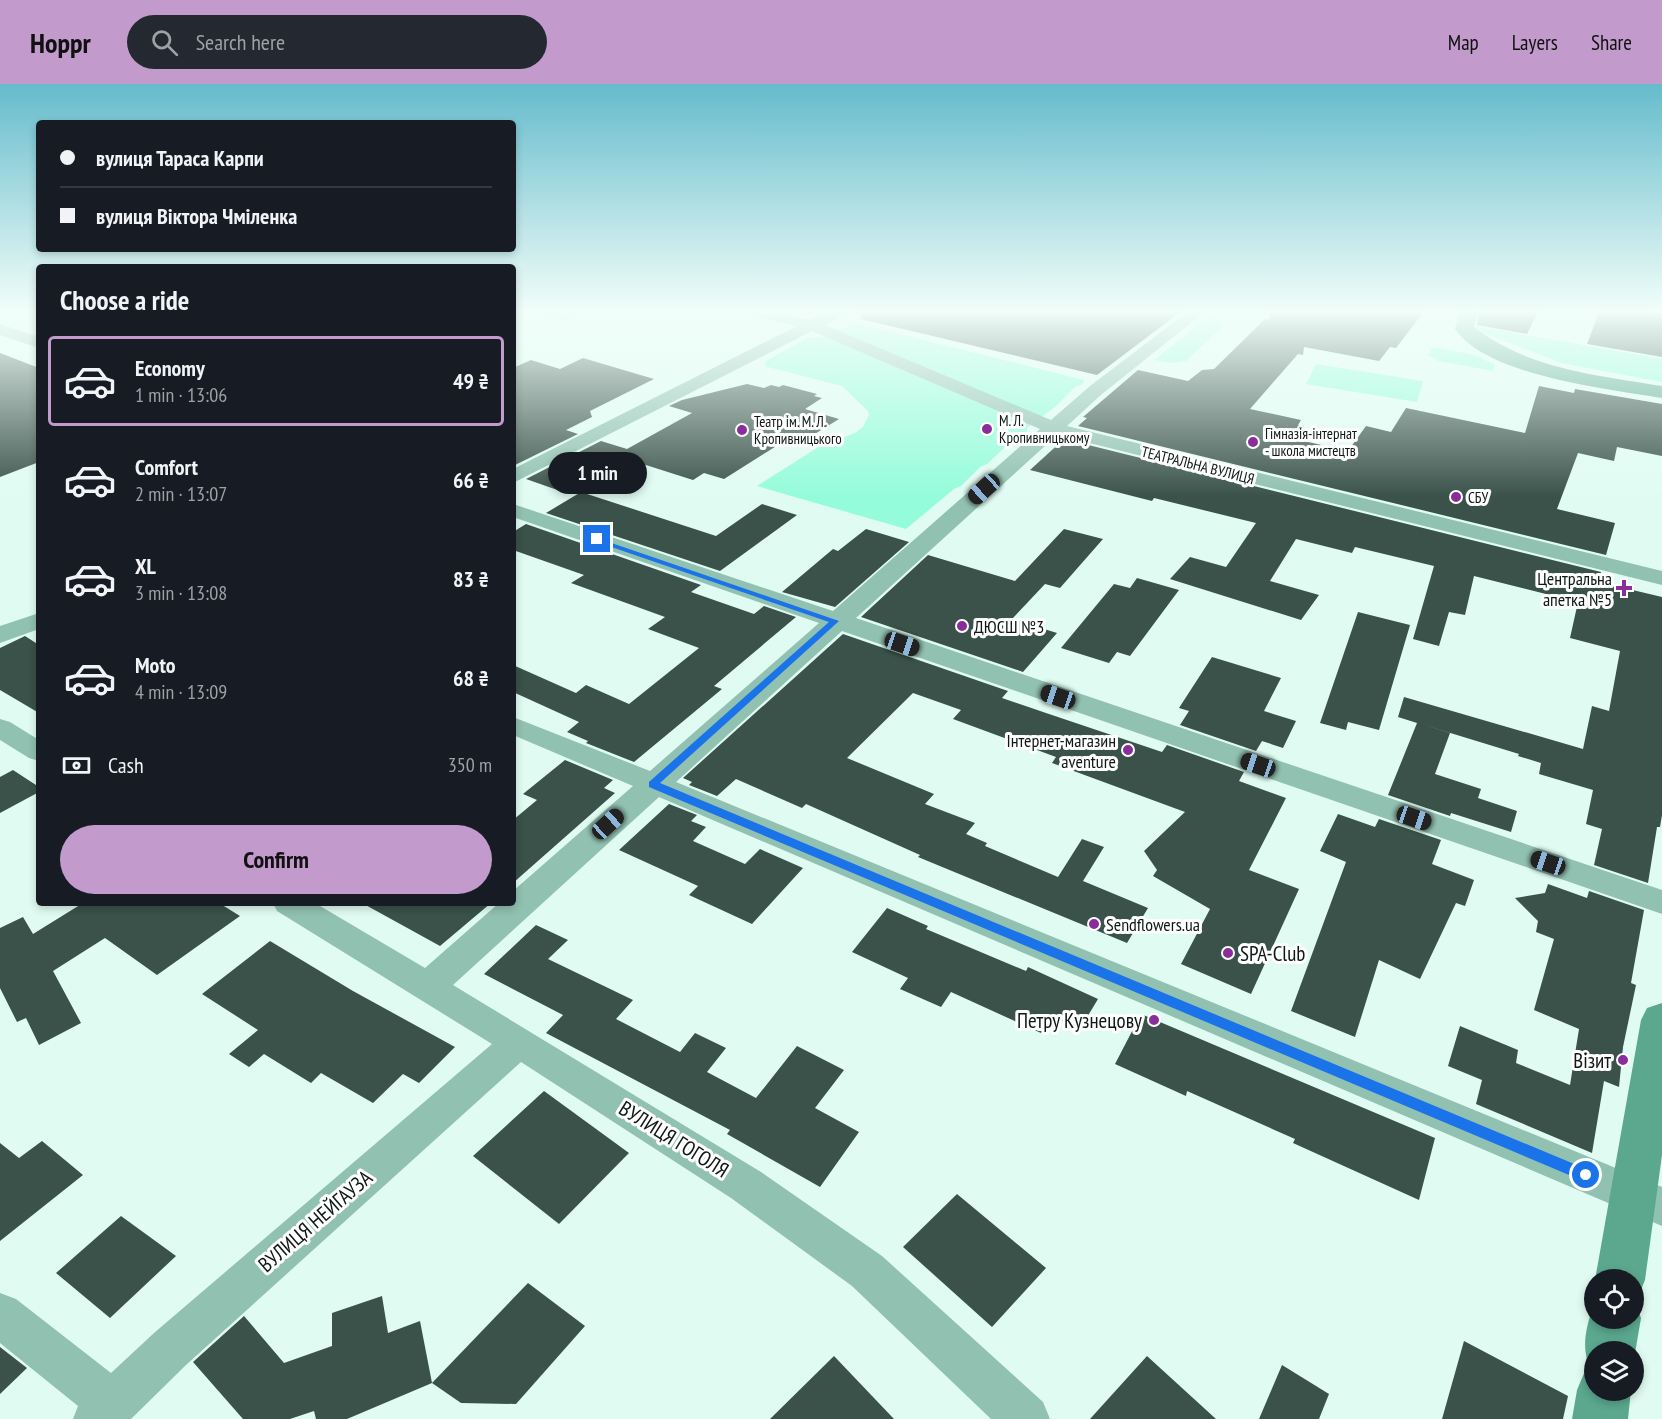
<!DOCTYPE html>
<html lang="en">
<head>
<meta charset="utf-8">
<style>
	body { margin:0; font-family:"PT Sans Narrow",sans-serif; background:#242831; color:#f1f3f6; height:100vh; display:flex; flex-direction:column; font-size:22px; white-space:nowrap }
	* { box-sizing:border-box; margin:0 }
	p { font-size:20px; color:#9ea1a6 }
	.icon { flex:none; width:33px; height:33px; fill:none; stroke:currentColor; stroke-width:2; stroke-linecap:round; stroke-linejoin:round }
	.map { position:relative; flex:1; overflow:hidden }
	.sheet { position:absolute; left:36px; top:180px; width:480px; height:642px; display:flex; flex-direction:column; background:#171b24; border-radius:6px; box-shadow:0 3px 9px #0003 }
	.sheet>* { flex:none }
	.guide { position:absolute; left:36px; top:36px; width:480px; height:132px; border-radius:6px; box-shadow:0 3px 9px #0003; display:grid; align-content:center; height:132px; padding:0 24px; background:#171b24 }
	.tools { position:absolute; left:1584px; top:1185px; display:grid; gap:12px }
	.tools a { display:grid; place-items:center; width:60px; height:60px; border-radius:50%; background:#171b24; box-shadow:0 3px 9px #0003; font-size:30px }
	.end { position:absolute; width:27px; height:27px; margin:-14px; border:8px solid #1a73e8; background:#fff; box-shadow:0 0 0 3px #fff }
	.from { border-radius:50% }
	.bubble { position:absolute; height:42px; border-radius:21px; background:#171b24; box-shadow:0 3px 9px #0003; font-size:20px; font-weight:600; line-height:42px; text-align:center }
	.car { position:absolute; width:18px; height:36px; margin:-18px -9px; border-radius:8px; box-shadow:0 0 4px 2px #0007; background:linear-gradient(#222 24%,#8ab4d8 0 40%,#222 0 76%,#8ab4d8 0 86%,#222 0) }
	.guide b { display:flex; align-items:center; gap:21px; height:57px; font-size:22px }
	.guide b+b { border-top:2px solid #363941 }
	.guide i { width:15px; height:15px; background:#f1f3f6 }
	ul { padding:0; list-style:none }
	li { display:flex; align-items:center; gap:18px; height:90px; margin:0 12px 9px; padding:0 12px; border:3px solid transparent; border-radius:6px }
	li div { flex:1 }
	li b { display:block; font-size:22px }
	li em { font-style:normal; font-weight:600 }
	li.on { border-color:#c29acc }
	li>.icon { width:54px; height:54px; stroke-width:1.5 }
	h2 { padding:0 24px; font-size:27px; line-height:72px }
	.pay { display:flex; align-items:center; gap:15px; height:66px; padding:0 24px; font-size:22px }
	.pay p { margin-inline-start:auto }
	.action { display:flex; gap:12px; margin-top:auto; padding:12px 24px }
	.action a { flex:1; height:69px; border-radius:36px; background:#c29acc; color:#111; font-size:24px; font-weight:600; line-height:69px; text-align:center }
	header { display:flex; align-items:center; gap:36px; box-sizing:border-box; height:84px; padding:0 30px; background:#c29acc; color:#111 }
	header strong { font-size:28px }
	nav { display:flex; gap:33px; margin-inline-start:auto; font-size:21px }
	.search { width:420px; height:54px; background:#242831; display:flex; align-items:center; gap:15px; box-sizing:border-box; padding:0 21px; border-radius:33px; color:#9ea1a6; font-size:22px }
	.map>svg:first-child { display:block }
</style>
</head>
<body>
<header>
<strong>Hoppr</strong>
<div class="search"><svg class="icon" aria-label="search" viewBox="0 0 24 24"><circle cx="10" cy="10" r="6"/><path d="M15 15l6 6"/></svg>Search here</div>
<nav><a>Map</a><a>Layers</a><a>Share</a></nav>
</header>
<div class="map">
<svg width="1662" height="1335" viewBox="0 0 1662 1335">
	<rect width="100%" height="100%" fill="#e0fcf2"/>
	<g fill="#94fcda">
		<path d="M520,226H593L564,238Z"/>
		<path d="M1207,234L1222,237L1224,241L1186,277L1171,279L1154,276Z"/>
		<path d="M855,239L1084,296L1083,300L1075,303L1055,323L1027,344V347L1017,352L987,380L980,383L961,402L954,405L906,445L757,402L817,364L855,349L863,343L869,331L868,327L842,302L764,282L766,277L807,254L829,252Z"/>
		<path d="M1474,242L1662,275V298L1561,279L1482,248Z"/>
		<path d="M1433,263L1475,271L1495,281L1493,287L1438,277L1428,271Z"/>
		<path d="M1316,280L1423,297L1417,318L1306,300Z"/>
	</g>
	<g fill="#3a524a">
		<path d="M862,226H1183L1097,291L861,235Z"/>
		<path d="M1270,226H1425L1396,264L1390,263L1379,277L1304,263L1303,271L1298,270L1250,325L1301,336L1298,341L1304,342L1295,355L1348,367L1366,342L1391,348L1406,324L1525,349L1539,302L1574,309L1575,305L1662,320V372L1617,363L1614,377L1578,369L1557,425L1615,439L1606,471L1078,342L1087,334L1083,333L1138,286L1188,297L1202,286L1214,285L1265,235L1269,236Z"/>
		<path d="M1480,226H1539L1527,250L1477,241Z"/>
		<path d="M1600,226H1637L1662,230V273L1587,260Z"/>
		<path d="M0,269L39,284V378L0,393Z"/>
		<path d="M583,274L654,295L590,327L592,333L566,346L578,350L513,382V284L531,276L560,285Z"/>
		<path d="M747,300L764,304L771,301L779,303L783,301L817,310L814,312L822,314L805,325L839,335L805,356L796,354L790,357L786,356L724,395L704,389L693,396L627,375L566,409L526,395L601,357L627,365L692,329L669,322L682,316Z"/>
		<path d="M1064,355L1601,488L1599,498L1662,513V731L1660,743H1657L1648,799L1594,781L1602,745L1586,740L1593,706L1539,690L1541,679L1518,672L1519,670L1421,640L1450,649L1435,690L1481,705L1478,714L1517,727L1511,748L1451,729L1450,732L1388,711L1417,639L1398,633L1404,613L1583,665L1592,622L1609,627L1620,567L1570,554L1578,518L1474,492L1465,531L1449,528L1439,562L1413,555L1434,482L1355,463L1352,469L1296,455L1270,497L1319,511L1301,536L1170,495L1190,473L1226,483L1256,439L1154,414L1152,417L1030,386Z"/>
		<path d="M581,408L716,452L762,420L797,431L720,487L546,429Z"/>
		<path d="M526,440L701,501L691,508L754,530L764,522L796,533L714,602L722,605L634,678L586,659L588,657L567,648L579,638L513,608V581L576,609L586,601L629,620L699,564L648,545L665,533L571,499L584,491L513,466V448Z"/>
		<path d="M866,445L909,458L835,523L782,508L833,465L838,467Z"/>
		<path d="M1064,445L1103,455L1060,504L1045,500L1012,535L1057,549L1023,588L861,533L928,471L1015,497Z"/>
		<path d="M1137,494L1179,506L1130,572L1117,568L1109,579L1061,564L1114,500L1130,504Z"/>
		<path d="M1358,528L1410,541L1379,646L1348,638L1346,646L1320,639Z"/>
		<path d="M843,550L1008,607L1002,614L1046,629L1162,668L1167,661L1244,688L1239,697L1286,714L1249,786L1299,805L1251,910L1181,880L1210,825L1153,792L1157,786L1144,767L1185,728L1052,679L1056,673L953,635L961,626L913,609L847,674L934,710L925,720L975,739L966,750L987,759L985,762L1058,793L1082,755L1104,763L1083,797L1148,824L1127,859L918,773L920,771L806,720L802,724L736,695L717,712L689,701L692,698L683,694Z"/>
		<path d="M25,552L39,561V629L0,606V564Z"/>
		<path d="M1212,573L1281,594L1264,627L1296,637L1283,664L1262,657L1256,667L1180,641L1189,627L1179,624Z"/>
		<path d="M565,676L613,696L604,704L615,709L513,799V736L537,716L523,710Z"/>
		<path d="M13,686L39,703V708L0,729V693Z"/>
		<path d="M669,720L697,731L691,737L706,743L693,757L745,780L760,765L803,784L752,840L689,811L698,802L619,766Z"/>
		<path d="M1338,730L1375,743L1379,735L1441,756L1432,780L1474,796L1465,822L1456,819L1420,895L1379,876L1355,953L1291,927L1346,778L1320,767Z"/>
		<path d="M1548,800L1587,814L1589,807L1644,826L1631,899L1636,901L1623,963L1619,1003L1604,997L1592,1069L1476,1020L1482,996L1448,982L1460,942L1518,966L1516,979L1570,1001L1579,945L1534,926L1554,855L1536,848L1538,837L1515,814L1545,809Z"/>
		<path d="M83,819H219L240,832L157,891L105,854L53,887L81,939L39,961L26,934L17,938L0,904V844L23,833L33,850Z"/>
		<path d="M362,819H491L440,862Z"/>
		<path d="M887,824L928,842L926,845L1026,887L1028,883L1098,915L1080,945L1051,932L1041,949L951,908L941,923L900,905L908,894L852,868Z"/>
		<path d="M536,841L568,856L548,875L633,916L616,935L680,968L695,949L726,964L707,988L756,1014L797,962L844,986L815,1024L859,1048L820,1103L727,1050L730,1046L546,949L563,931L484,890Z"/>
		<path d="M270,857L353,907L455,963L419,999L403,990L373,1019L321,989L311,999L264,970L249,983L229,970L258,946L202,910Z"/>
		<path d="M1141,930L1435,1054L1419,1116L1293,1059L1295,1055L1187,1007L1186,1012L1115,980Z"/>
		<path d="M544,1007L629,1069L559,1140L473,1072Z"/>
		<path d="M42,1057L83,1091L0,1157V1059L19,1074Z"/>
		<path d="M957,1110L1046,1184L992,1243L903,1163Z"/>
		<path d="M121,1132L176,1172L110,1234L56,1189Z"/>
		<path d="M528,1199L585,1242L516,1320L461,1319L432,1299Z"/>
		<path d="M382,1212L388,1249L420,1237L432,1299L347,1335H316L314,1327L290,1335H243L193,1278L244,1232L284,1279L332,1262V1229Z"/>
		<path d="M1464,1257L1568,1312L1563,1335H1442Z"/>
		<path d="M0,1263L27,1284L0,1310Z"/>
		<path d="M834,1272L894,1335H770Z"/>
		<path d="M1147,1272L1216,1335H1090Z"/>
		<path d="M1282,1281L1329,1310L1319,1335H1259Z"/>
	</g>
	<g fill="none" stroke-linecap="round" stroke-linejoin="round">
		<g fill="#91c1b0" fill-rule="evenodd">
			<path d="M740,226H766L810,236L831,226H850L848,229L825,241L1051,336L1090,302L1190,226H1207L1102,310L1067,342L1662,487V501L1057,351L856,534L1662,806V830L842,547L676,698L1662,1103V1142L659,713L453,901L761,1088L882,1172L1043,1318L1050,1335H991L852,1202L731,1114L521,978L186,1281L131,1335H73L78,1322L0,1259V1209L16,1215L111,1289L154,1249L492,960L277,827L273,819H315L425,884L499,819H513V807L633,702L513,651V633L650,687L819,539L513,433V420L833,527L1040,345L812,247L513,399V385L797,242L742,229Z"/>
			<path d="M0,240L39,253V264L0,251Z"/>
			<path d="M39,529V545L0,559V542Z"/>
			<path d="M0,635L10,638L39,656V677L29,674L0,656Z"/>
		</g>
		<g fill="#5ba88f" fill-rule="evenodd">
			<path d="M1460,226H1478L1474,243C1528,285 1596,291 1662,302V314C1608,305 1487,292 1455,245Z"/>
			<path d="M1662,919V1071L1645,1196L1638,1213L1634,1215V1196H1595L1641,936L1647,924Z"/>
			<path d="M1634,1216L1641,1234L1634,1275V1268H1594V1306H1631L1628,1335H1572L1577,1306L1585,1287L1590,1284C1581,1263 1586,1242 1594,1221V1234H1634Z"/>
		</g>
	</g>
	<linearGradient id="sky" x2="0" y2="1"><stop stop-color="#65bbcc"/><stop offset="0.55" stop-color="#f1fef9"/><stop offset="1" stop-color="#f1fef9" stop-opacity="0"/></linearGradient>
	<rect width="1662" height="413" fill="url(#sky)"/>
	<path fill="#1a73e8" d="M594,453L839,537L660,699L1591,1087L1593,1091L1591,1096L1586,1097L1581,1096L649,703V698L829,538L594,457Z"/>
	<g fill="#882d99" stroke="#fff" stroke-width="2">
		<circle cx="987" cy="345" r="6"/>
		<circle cx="742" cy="346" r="6"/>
		<circle cx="1253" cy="358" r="6"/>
		<circle cx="1456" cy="413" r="6"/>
		<path d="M1621 495h6v6h6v6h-6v6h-6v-6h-6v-6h6z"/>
		<circle cx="962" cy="542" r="6"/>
		<circle cx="1128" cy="666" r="6"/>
		<circle cx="1094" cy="840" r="6"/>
		<circle cx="1228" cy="869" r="6"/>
		<circle cx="1154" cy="936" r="6"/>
		<circle cx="1623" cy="976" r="6"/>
	</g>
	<g text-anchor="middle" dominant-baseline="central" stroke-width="6" stroke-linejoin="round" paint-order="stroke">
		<g font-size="15" fill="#0e1815" stroke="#fff" text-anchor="start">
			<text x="999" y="336">М. Л.<tspan x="999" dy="17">Кропивницькому</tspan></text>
			<text x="754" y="337">Театр ім. М. Л.<tspan x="754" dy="17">Кропивницького</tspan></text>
			<text x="1265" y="349">Гімназія-інтернат<tspan x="1265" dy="17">- школа мистецтв</tspan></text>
			<text x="1468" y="413">СБУ</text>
		</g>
		<g font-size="15" fill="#0e1815" stroke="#fff">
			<text transform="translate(1198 381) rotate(14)">ТЕАТРАЛЬНА ВУЛИЦЯ</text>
		</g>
		<g font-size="18" fill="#0e1815" stroke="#fff" text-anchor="end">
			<text x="1612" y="494">Центральна<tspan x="1612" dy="21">апетка №5</tspan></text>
			<text x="974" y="542" text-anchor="start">ДЮСШ №3</text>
			<text x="1116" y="656">Інтернет-магазин<tspan x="1116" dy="21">aventure</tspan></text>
			<text x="1106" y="840" text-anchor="start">Sendflowers.ua</text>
		</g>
		<g font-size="21" fill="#0e1815" stroke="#fff" text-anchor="end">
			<text x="1240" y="869" text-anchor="start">SPA-Club</text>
			<text x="1142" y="936">Петру Кузнецову</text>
			<text x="1611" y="976">Візит</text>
		</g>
		<g font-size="21" fill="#0e1815" stroke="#fff">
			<text transform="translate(674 1055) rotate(32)">ВУЛИЦЯ ГОГОЛЯ</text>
			<text transform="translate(315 1137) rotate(-41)">ВУЛИЦЯ НЕЙГАУЗА</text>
		</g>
	</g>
</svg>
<div class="tools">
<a><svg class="icon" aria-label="locate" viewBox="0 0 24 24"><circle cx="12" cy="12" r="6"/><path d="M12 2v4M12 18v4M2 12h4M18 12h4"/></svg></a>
<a><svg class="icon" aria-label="layers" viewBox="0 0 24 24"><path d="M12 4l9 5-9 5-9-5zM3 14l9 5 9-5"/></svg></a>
</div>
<i class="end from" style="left:1586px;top:1091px"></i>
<i class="end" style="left:597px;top:455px"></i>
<div class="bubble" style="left:548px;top:368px;width:99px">1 min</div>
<i class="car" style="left:984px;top:405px;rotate:228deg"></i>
<i class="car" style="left:902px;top:560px;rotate:109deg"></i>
<i class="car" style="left:1058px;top:613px;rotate:289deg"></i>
<i class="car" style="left:1258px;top:681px;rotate:289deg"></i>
<i class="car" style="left:1414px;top:734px;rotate:109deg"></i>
<i class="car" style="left:608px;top:740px;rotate:48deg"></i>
<i class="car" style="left:1548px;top:779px;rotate:289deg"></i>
<div class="guide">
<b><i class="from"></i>вулиця Тараса Карпи</b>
<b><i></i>вулиця Віктора Чміленка</b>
</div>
<section class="sheet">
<h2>Choose a ride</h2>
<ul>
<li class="on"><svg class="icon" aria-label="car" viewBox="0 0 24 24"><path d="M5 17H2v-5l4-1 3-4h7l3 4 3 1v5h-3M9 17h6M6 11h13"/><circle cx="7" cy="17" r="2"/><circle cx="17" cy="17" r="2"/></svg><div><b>Economy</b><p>1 min · 13:06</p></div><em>49 ₴</em></li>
<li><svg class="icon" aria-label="car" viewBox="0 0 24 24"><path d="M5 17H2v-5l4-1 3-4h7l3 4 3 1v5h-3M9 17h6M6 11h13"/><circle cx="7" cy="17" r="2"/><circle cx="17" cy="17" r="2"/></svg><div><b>Comfort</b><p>2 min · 13:07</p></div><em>66 ₴</em></li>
<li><svg class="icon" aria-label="car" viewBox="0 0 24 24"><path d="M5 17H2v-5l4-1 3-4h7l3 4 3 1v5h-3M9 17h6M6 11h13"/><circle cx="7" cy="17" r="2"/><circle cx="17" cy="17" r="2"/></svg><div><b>XL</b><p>3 min · 13:08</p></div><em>83 ₴</em></li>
<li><svg class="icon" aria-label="car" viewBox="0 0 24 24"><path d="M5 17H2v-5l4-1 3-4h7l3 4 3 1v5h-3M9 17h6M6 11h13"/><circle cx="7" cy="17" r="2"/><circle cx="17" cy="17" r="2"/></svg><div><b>Moto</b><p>4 min · 13:09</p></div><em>68 ₴</em></li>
</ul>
<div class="pay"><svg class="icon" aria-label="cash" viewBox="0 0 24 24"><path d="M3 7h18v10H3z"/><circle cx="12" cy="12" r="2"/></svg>Cash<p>350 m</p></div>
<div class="action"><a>Confirm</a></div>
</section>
</div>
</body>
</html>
